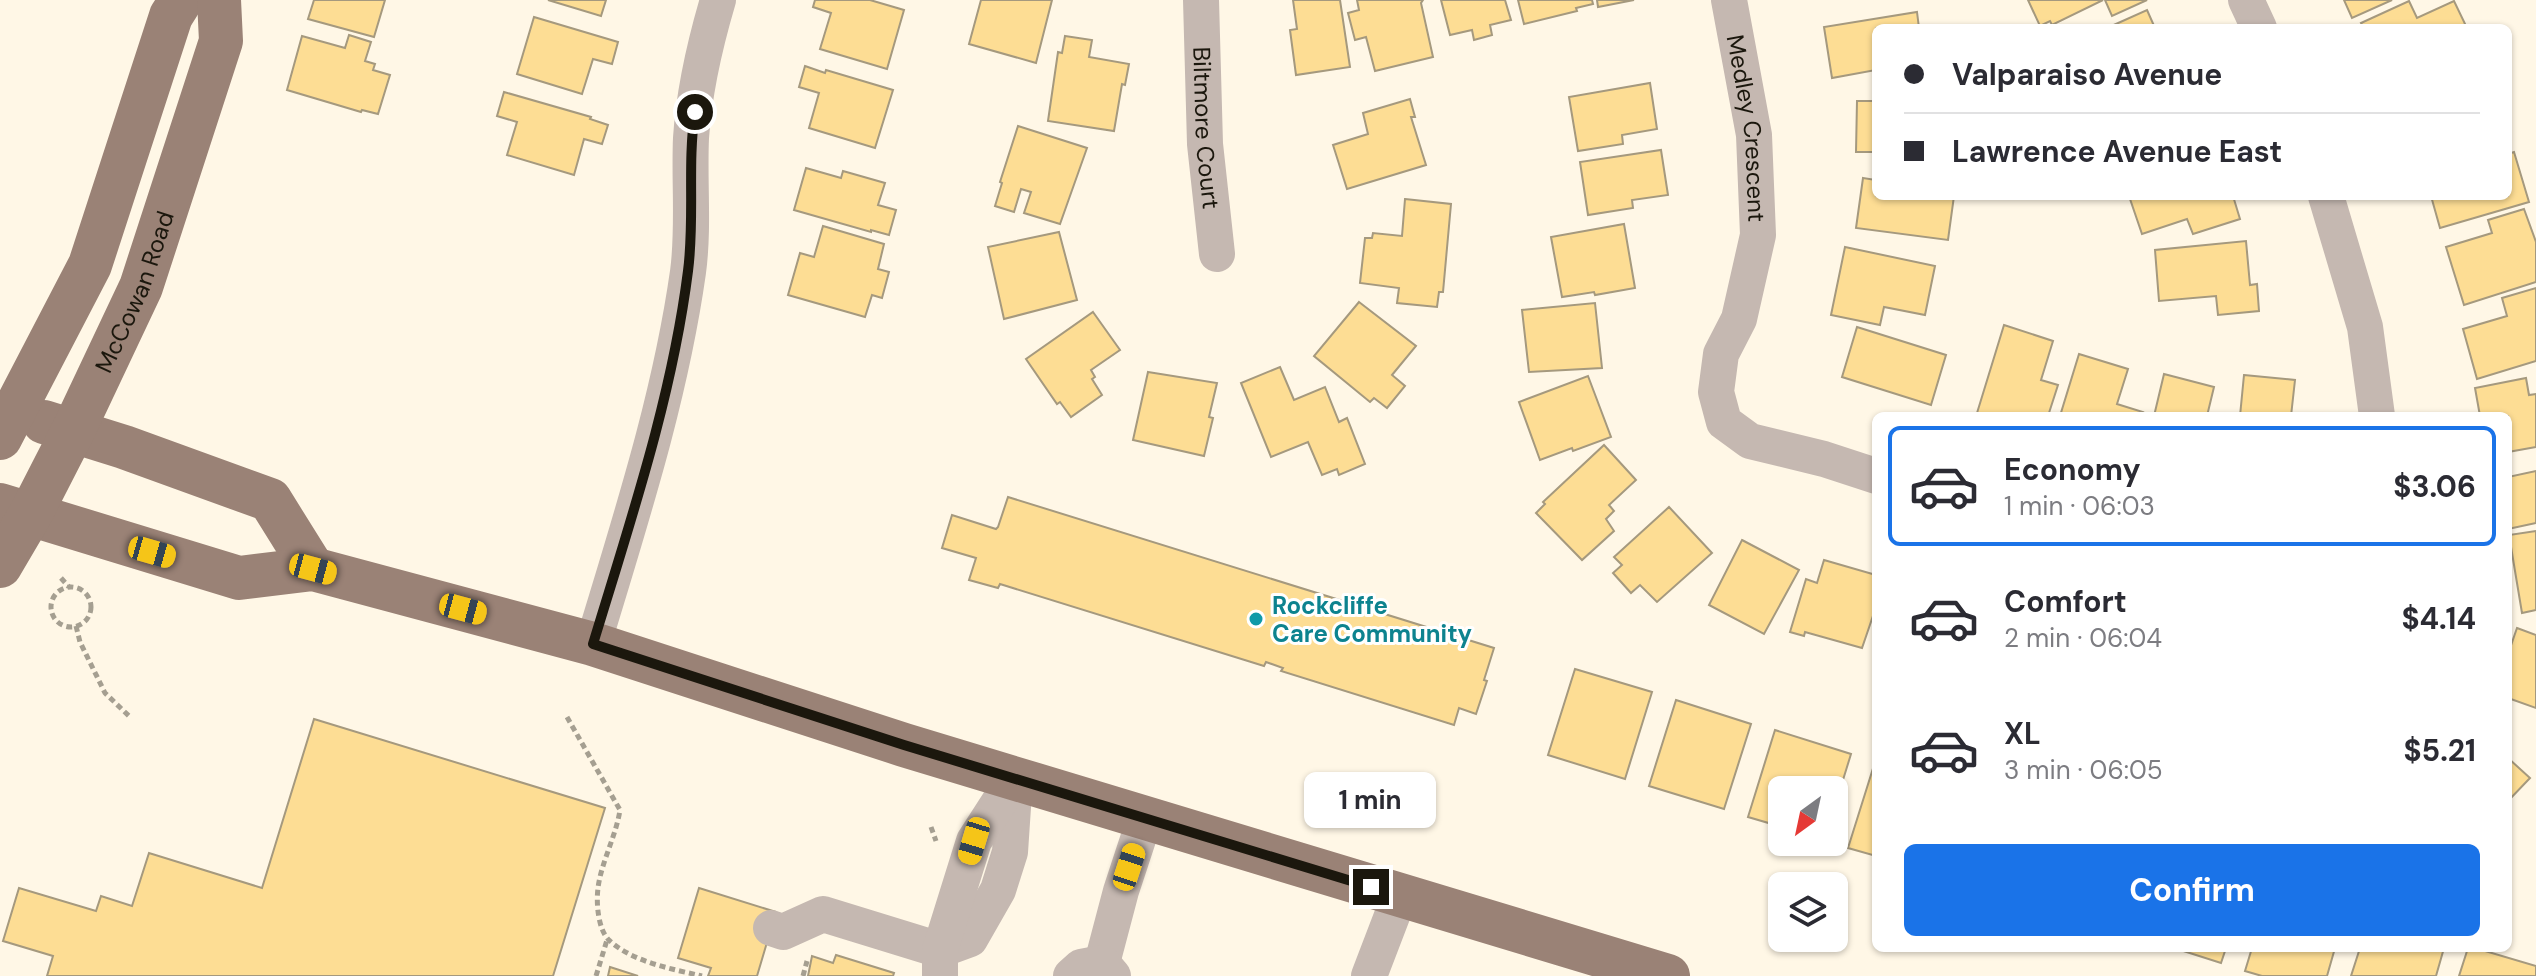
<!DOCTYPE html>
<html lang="en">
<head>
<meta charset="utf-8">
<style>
	body { margin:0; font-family:"DM Sans",sans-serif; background:#f2f2f3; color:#2b2b33; height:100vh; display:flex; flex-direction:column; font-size:30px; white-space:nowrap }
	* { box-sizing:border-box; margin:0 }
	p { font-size:26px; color:#7c7c81 }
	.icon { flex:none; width:44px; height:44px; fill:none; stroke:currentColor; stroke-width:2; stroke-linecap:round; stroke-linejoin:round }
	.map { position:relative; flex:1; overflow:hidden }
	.side { position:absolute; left:1872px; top:412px; width:640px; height:540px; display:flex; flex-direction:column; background:#fff; border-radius:12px; box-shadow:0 2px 6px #0004 }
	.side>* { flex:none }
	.hud { position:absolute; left:1872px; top:24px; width:640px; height:176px; border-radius:12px; box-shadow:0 2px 6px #0004; display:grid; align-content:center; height:176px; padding:0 32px; background:#fff }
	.needle { width:52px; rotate:213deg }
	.controls { position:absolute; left:1768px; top:776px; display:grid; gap:16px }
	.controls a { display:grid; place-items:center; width:80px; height:80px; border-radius:12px; background:#fff; box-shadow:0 2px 6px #0004; font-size:40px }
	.end { position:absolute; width:36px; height:36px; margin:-18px; border:10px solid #1b170d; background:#fff; box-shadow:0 0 0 4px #fff }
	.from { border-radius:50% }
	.bubble { position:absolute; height:56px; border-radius:12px; background:#fff; box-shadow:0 2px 6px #0004; font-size:26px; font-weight:700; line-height:56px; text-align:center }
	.car { position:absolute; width:24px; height:48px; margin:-24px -12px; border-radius:10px; box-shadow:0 0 6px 2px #0007; background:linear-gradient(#f5c518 24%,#345 0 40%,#f5c518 0 76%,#345 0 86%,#f5c518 0) }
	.hud b { display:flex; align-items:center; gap:28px; height:76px; font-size:30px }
	.hud b+b { border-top:2px solid #e1e1e2 }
	.hud i { width:20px; height:20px; background:#2b2b33 }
	ul { padding:14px 0 0; list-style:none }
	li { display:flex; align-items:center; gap:24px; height:120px; margin:0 16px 12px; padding:0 16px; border:4px solid transparent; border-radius:12px }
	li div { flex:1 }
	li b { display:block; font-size:30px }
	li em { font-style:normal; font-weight:700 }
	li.on { border-color:#1a73e8 }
	li>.icon { width:72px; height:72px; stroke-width:1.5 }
	.primary-button { display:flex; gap:16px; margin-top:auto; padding:16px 32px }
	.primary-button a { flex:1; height:92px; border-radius:12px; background:#1a73e8; color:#fff; font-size:32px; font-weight:700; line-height:92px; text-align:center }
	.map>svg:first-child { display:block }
</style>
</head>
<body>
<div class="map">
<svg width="2536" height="976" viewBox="0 0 2536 976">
	<rect width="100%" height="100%" fill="#fff7e6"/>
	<g fill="#fddd94" stroke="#a5997e" stroke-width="2">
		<path d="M314,0H385L374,37L308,19Z"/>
		<path d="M548,0H606L601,16Z"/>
		<path d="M815,0H870L904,10L887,69L820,49L831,13L813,7Z"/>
		<path d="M981,0H1052L1036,63L969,44Z"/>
		<path d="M1293,0H1340L1350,67L1296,75L1290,30L1297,29Z"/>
		<path d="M1357,0H1423L1421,3L1433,57L1375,71L1366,37L1355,40L1348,13L1359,10Z"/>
		<path d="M1441,0H1505L1511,20L1490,25L1492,35L1474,40L1472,30L1450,35Z"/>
		<path d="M1518,0H1592L1593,4L1576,8L1577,11L1524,24Z"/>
		<path d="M1597,0H1634L1598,7Z"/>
		<path d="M2028,0H2103L2052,25L2050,21L2040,26Z"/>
		<path d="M2105,0H2147L2112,16Z"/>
		<path d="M2344,0H2392L2352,18Z"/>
		<path d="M2409,1L2417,18L2454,1L2467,28H2364L2361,23Z"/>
		<path d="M2147,10L2155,28H2107Z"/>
		<path d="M1917,12L1919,28H1876V70L1832,78L1824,27Z"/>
		<path d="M534,17L618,42L612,64L593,59L582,94L517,74Z"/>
		<path d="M349,35L371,42L365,61L375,64L373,70L390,75L378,114L362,110L361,112L287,90L302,36L345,48Z"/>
		<path d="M1065,36L1092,40L1089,57L1129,64L1125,85L1122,84L1114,131L1048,121L1058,52L1062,53Z"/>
		<path d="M805,66L825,73L826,70L893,90L875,148L809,128L819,93L799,87Z"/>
		<path d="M1650,83L1657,129L1622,135L1623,144L1578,151L1569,97Z"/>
		<path d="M504,92L591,117L590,119L608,125L602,144L584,139L574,175L507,155L517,122L497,116Z"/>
		<path d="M1410,99L1415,117H1411L1426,165L1347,189L1333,145L1368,134L1363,113Z"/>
		<path d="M1857,101H1876V152H1856Z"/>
		<path d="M1018,126L1087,148L1060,224L1024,213L1031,192L1021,189L1014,212L995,206L1002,183L1000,182Z"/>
		<path d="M1661,150L1668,195L1632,200L1633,208L1588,215L1580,162Z"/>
		<path d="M2514,152L2529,202L2440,228L2431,196H2508V154Z"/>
		<path d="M806,168L841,178L843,171L885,183L878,205L896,210L889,235L871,230V232L794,210Z"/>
		<path d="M1863,178L1876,180V196H1954L1948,240L1856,228Z"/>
		<path d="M2129,196H2233L2240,219L2193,234L2187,219L2142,234Z"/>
		<path d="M1405,199L1451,204L1443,292H1439L1437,307L1397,303L1399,288L1360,283L1365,238H1372L1373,233L1402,236Z"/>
		<path d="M2524,209L2536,242V282L2464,305L2446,247L2492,233L2488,220Z"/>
		<path d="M1624,224L1635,288L1595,295L1594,292L1562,297L1551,237Z"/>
		<path d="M823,226L884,244L878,269L889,272L882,298L872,295L865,317L788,295L800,253L814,257Z"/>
		<path d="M1059,232L1077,300L1004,319L988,247Z"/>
		<path d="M2246,241L2250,285L2257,284L2259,311L2218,315L2216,296L2159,301L2155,250Z"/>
		<path d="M1845,247L1935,266L1925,315L1884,307L1880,325L1831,315Z"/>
		<path d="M2536,288V361L2477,379L2463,329L2507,316L2502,298Z"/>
		<path d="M1359,302L1416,346L1392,375L1405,386L1387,408L1374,398L1370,402L1314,356Z"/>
		<path d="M1595,303L1602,368L1529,372L1522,310Z"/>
		<path d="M1093,312L1120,350L1091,370L1095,377L1092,379L1102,395L1071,417L1060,402L1057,404L1026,359Z"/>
		<path d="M2004,325L2053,341L2041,380L2058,385L2048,416H1986L1977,413Z"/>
		<path d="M1857,327L1946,355L1931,405L1842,377Z"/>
		<path d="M2079,354L2128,369L2117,404L2143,412L2141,416H2060Z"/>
		<path d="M1280,367L1294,400L1325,387L1339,422L1347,418L1365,464L1339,475L1337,469L1322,475L1308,442L1271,457L1241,383Z"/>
		<path d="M1148,372L1217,383L1209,417L1213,418L1204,456L1133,440Z"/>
		<path d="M2164,374L2214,387L2207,416H2154Z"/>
		<path d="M2244,375L2295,380L2291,416H2240Z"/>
		<path d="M1588,376L1611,437L1573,451L1572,448L1540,460L1519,402Z"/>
		<path d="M2526,378L2529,395L2536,394V447L2508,452V416H2480L2475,388Z"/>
		<path d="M1604,445L1636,480L1609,505L1614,511L1606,519L1614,531L1582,560L1536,513L1545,504L1543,502Z"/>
		<path d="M2536,471V523L2508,529V477Z"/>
		<path d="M1008,497L1494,648L1484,680L1487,681L1476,714L1459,708L1454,725L1281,671L1283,668L1266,662L1264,666L1000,584L998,588L969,580L976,558L942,548L952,515L996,529L998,527Z"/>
		<path d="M1669,507L1712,553L1657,602L1640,585L1631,593L1613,573L1622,565L1614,557Z"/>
		<path d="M2536,531V610L2522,613L2509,535Z"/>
		<path d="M1742,540L1799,570L1764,634L1709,605Z"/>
		<path d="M1824,560L1876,575V607L1862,648L1805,632L1804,636L1790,632L1806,579L1817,583Z"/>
		<path d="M2517,628L2536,635V708L2508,698V654Z"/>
		<path d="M1575,669L1652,692L1625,779L1548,755Z"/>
		<path d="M1676,700L1751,724L1724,809L1649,786Z"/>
		<path d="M314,719L605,808L553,976H47L53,956L3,941L19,888L96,911L101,896L132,906L149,853L262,888Z"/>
		<path d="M1775,730L1851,754L1834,809V790H1782V827L1748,817Z"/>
		<path d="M2508,758L2530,778L2508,801Z"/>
		<path d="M1875,762H1876V856L1848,848Z"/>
		<path d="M699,888L776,912L757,976H708L711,968L678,958Z"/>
		<path d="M2174,948H2226L2221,963Z"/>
		<path d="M2252,948H2335L2327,976H2262L2245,971Z"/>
		<path d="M2360,948H2444L2436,976H2351Z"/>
		<path d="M2468,948H2475L2536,966V976H2459Z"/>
		<path d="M836,955L894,973L893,976H808L812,956L833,963Z"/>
		<path d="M610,967L638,976H608Z"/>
	</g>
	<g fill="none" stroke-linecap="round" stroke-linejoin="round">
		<g stroke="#a59f91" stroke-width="5" stroke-dasharray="6 4" stroke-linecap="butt">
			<path d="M61,578L69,587"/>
			<circle cx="71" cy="607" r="20"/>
			<path d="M76,626L80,642L105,693L130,717"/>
			<path d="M567,717L620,810C616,836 601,863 598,888C596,903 598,931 610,941C633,962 672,969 702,976"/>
			<path d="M931,827L936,841"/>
			<path d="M596,976L607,940"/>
			<path d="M803,976L807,961"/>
		</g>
		<g stroke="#c5b8b1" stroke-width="36">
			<path id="s1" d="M1201,0L1205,144L1217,254"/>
			<path id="s2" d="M1729,0L1754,135L1758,235L1739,319L1721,354L1716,392L1724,422L1750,441L1824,459L1876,476"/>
			<path d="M2246,0L2259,28"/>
			<path d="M2326,196L2365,327L2377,416"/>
			<path d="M593,644C630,521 670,399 688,272C694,228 689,182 691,138C694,92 705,44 718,0"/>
			<path d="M771,928L783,932L823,914L940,950L970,939L998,890L1010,852L1015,777"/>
			<path d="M1102,963L1121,891L1145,818"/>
			<path d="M940,976V950L974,841L1012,782"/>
			<path d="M1071,976L1081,967L1102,963L1113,976"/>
			<path d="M1369,976L1400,895"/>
		</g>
		<g stroke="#9a8276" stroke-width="44">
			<path d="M44,422L124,447L270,500L313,569"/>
			<path d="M0,438L90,265L171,16L181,0"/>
			<path d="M0,505L239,578L313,569L593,644L904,745L1668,976"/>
			<path id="s3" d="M0,566L30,515L73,431L141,287L221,41L219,0"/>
		</g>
	</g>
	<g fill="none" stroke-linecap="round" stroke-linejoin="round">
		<path stroke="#1b170d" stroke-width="10" d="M695,112C687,164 695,218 688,271C672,398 630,522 593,644L904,745L1371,887"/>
	</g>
	<circle fill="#0f9aa8" stroke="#fff" stroke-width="3" cx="1256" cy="619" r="8"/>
	<g text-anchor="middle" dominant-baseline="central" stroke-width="6" stroke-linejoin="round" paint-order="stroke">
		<g font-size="24" fill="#1b170d" stroke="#fff">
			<text stroke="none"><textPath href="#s1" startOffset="128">Biltmore Court</textPath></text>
			<text stroke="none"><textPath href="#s2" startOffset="130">Medley Crescent</textPath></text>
			<text stroke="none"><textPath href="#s3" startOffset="306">McCowan Road</textPath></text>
		</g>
		<g font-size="24" font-weight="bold" fill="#0d838f" stroke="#fff" text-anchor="start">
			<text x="1272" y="605">Rockcliffe<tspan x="1272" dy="28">Care Community</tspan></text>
		</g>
	</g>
</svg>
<div class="controls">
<a><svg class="needle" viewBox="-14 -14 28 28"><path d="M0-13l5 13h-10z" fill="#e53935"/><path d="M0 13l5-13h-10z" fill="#7c7c81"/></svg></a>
<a><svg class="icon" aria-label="layers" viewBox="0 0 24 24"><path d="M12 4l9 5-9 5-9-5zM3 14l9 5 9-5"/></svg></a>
</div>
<i class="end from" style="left:695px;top:112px"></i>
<i class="end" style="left:1371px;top:887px"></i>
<div class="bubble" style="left:1304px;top:772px;width:132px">1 min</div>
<i class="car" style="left:152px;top:552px;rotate:106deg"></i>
<i class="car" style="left:313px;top:569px;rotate:105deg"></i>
<i class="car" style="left:463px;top:609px;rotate:105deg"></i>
<i class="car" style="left:974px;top:841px;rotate:197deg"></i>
<i class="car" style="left:1129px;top:867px;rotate:18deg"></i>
<div class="hud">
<b><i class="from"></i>Valparaiso Avenue</b>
<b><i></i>Lawrence Avenue East</b>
</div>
<section class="side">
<ul>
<li class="on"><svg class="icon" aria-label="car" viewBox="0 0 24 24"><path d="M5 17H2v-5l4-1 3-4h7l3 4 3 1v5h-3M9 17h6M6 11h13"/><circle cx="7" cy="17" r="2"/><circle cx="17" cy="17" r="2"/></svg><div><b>Economy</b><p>1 min · 06:03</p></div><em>$3.06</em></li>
<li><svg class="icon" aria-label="car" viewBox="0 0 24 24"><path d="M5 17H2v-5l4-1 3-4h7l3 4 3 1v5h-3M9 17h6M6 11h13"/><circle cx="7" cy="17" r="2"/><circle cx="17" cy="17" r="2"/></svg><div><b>Comfort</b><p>2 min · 06:04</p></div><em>$4.14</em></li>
<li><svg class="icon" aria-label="car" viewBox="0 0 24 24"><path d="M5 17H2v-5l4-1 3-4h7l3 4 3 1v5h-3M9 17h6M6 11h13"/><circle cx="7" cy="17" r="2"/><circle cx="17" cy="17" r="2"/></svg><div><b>XL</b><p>3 min · 06:05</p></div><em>$5.21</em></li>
</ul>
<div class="primary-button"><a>Confirm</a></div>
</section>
</div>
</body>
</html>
